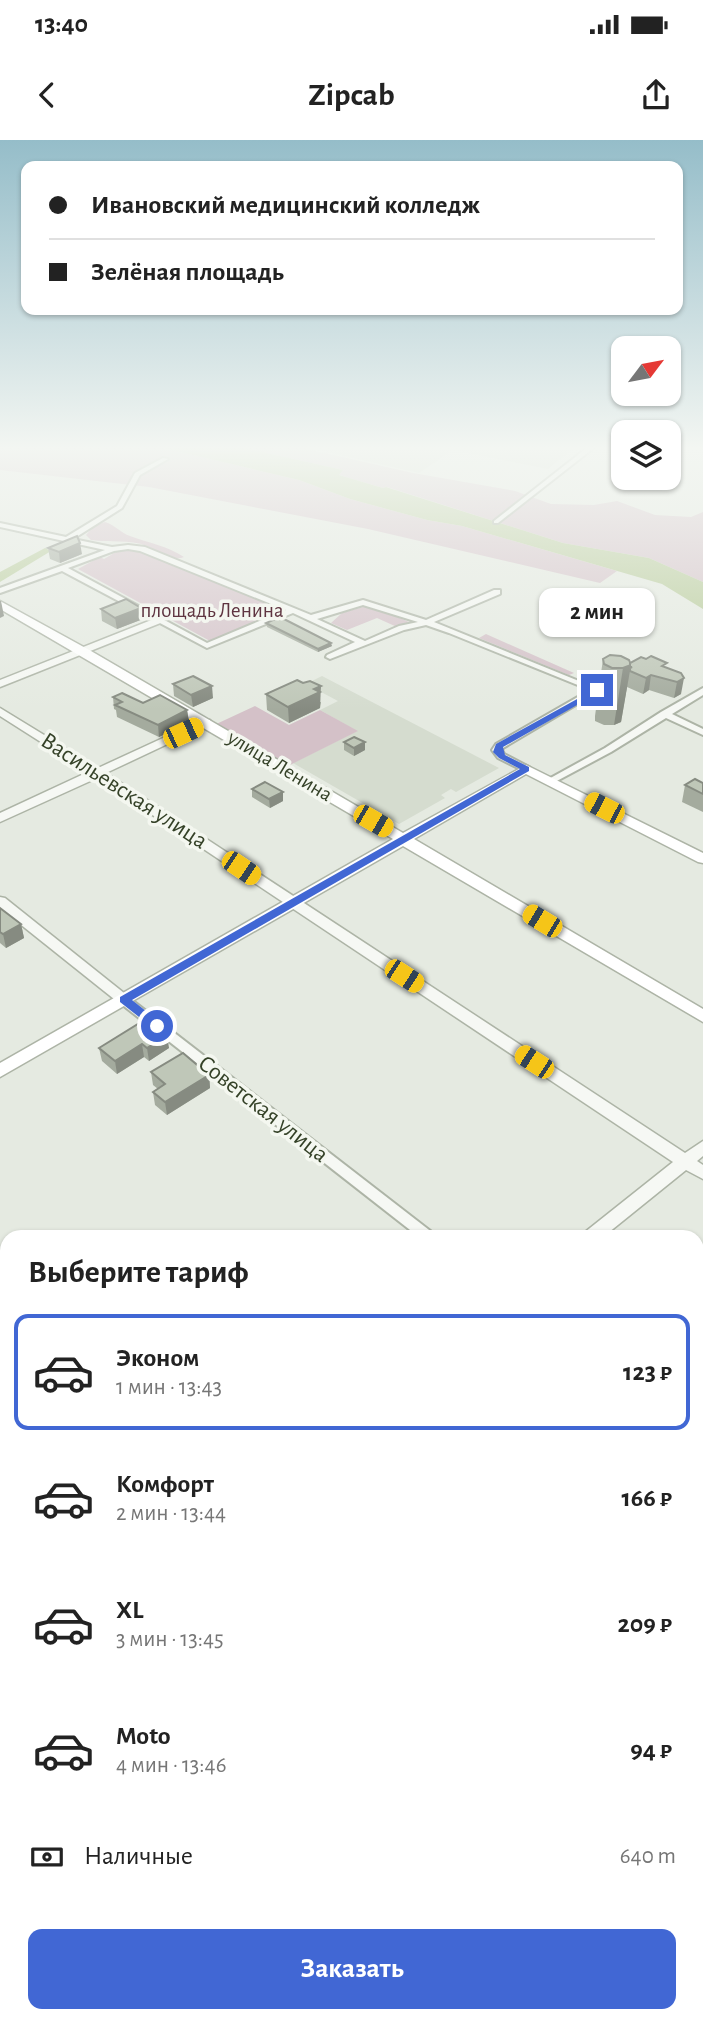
<!DOCTYPE html>
<html lang="ru">
<head>
<meta charset="utf-8">
<style>
	body { margin:0; font-family:"Alegreya Sans",sans-serif; background:#f6f6f6; color:#222; height:100vh; display:flex; flex-direction:column; font-size:26px; white-space:nowrap }
	* { box-sizing:border-box; margin:0 }
	p { font-size:23px; color:#767676 }
	.icon { flex:none; width:38px; height:38px; fill:none; stroke:currentColor; stroke-width:2; stroke-linecap:round; stroke-linejoin:round }
	.map { position:relative; flex:1; overflow:hidden }
	.sheet { position:absolute; left:0px; top:1090px; width:704px; height:793px; display:flex; flex-direction:column; background:#fff; border-radius:21px 21px 0 0; box-shadow:0 2px 5px #0004 }
	.sheet>* { flex:none }
	.banner { position:absolute; left:21px; top:21px; width:662px; height:154px; border-radius:14px; box-shadow:0 2px 5px #0004; display:grid; align-content:center; height:154px; padding:0 28px; background:#fff }
	.needle { width:46px; rotate:58deg }
	.buttons { position:absolute; left:611px; top:196px; display:grid; gap:14px }
	.buttons a { display:grid; place-items:center; width:70px; height:70px; border-radius:14px; background:#fff; box-shadow:0 2px 5px #0004; font-size:35px }
	.end { position:absolute; width:32px; height:32px; margin:-16px; border:9px solid #4167d4; background:#fff; box-shadow:0 0 0 4px #fff }
	.from { border-radius:50% }
	.bubble { position:absolute; height:49px; border-radius:14px; background:#fff; box-shadow:0 2px 5px #0004; font-size:23px; font-weight:700; line-height:49px; text-align:center }
	.car { position:absolute; width:21px; height:42px; margin:-21px -10px; border-radius:9px; box-shadow:0 0 5px 2px #0007; background:linear-gradient(#f5c518 24%,#345 0 40%,#f5c518 0 76%,#345 0 86%,#f5c518 0) }
	.banner b { display:flex; align-items:center; gap:24px; height:66px; font-size:26px }
	.banner b+b { border-top:2px solid #e0e0e0 }
	.banner i { width:18px; height:18px; background:#222 }
	ul { padding:0; list-style:none }
	li { display:flex; align-items:center; gap:21px; height:116px; margin:0 14px 10px; padding:0 14px; border:4px solid transparent; border-radius:14px }
	li div { flex:1 }
	li b { display:block; font-size:26px }
	li em { font-style:normal; font-weight:700 }
	li.current { border-color:#4167d4 }
	li>.icon { width:63px; height:63px; stroke-width:1.5 }
	h2 { padding:0 28px; font-size:32px; line-height:84px }
	.pay { display:flex; align-items:center; gap:18px; height:77px; padding:0 28px; font-size:26px }
	.pay p { margin-inline-start:auto }
	.button { display:flex; gap:14px; margin-top:auto; padding:14px 28px }
	.button a { flex:1; height:80px; border-radius:14px; background:#4167d4; color:#fff; font-size:28px; font-weight:700; line-height:80px; text-align:center }
	.status { display:flex; justify-content:space-between; align-items:center; height:49px; padding:0 35px; background:#fff; direction:ltr }
	.status svg { height:19px; fill:currentColor }
	header { display:flex; justify-content:space-between; align-items:center; height:91px; padding:0 28px; background:#fff; font-size:32px; font-weight:700 }
	.map>svg:first-child { display:block }
</style>
</head>
<body>
<div class="status"><b>13:40</b><svg viewBox="0 0 49 12"><path d="M0 12V9h3v3zM5 12V6h3v6zM10 12V3h3v9zM15 12V0h3v12zM26 1h20v11H26zM47 4h2v5h-2z"/></svg></div>
<header><svg class="icon" aria-label="back" viewBox="0 0 24 24"><path d="M15 5l-7 7 7 7"/></svg>Zipcab<svg class="icon" aria-label="share" viewBox="0 0 24 24"><path d="M12 15V3M7 8l5-5 5 5M5 13v7h14v-7"/></svg></header>
<div class="map">
<svg width="703" height="1882" viewBox="0 0 703 1882">
	<rect width="100%" height="100%" fill="#e5eae1"/>
	<g fill="#d5dccf">
		<path d="M305,307H575L548,329L453,310L419,333Z"/>
		<path d="M322,536L499,628L456,652L451,649L441,655L445,658L399,684L293,623L357,591L320,570L338,561L306,544Z"/>
	</g>
	<g fill="#d4c1c8">
		<path d="M0,307H159L299,340L350,359L427,380L462,386L617,431L600,443L368,389L149,347L0,330Z"/>
		<path d="M241,307H298L413,333L515,351L551,364L594,365L617,361L655,375L691,377L703,372V442L649,418L563,403L387,347L383,348L339,335L343,330Z"/>
		<path d="M105,382C115,385 121,393 130,396C149,403 167,406 184,417C172,422 159,411 147,406C129,399 110,403 91,400L86,395L94,386Z"/>
		<path d="M134,409L284,469L210,501L78,429L100,417L104,419L116,412Z"/>
		<path d="M370,465L409,482L397,487L377,478L347,490L331,483L342,473Z"/>
		<path d="M486,494L574,533L569,535L479,498Z"/>
		<path d="M255,566L289,585L320,570L358,591L282,629L212,586Z"/>
	</g>
	<g fill="#b8cb9a">
		<path d="M159,307H241L343,330L339,335L383,348L386,347L563,403L649,418L703,442V469L662,444L462,386L427,380L350,359L299,340Z"/>
		<path d="M45,408L51,411L0,442V432Z"/>
	</g>
	<g fill="none" stroke-linecap="round" stroke-linejoin="round">
		<g stroke="#adb4a6" stroke-width="4">
			<g id="minor">
				<path d="M588,307H595L498,383H494V381Z"/>
				<path d="M163,318L168,319L140,335L122,368L73,399L112,407L128,405L145,407L311,475L363,460L426,480L494,450H500V454L434,482L601,550L503,608L502,610L504,614L529,627L531,629L526,632L498,618L492,610L496,604L590,550L449,493L426,485L404,490L330,519L326,517L327,515L355,502L293,473L207,508L62,431L0,453V448L105,410L0,387V383L66,397L117,366L135,333ZM128,409L140,411L286,470L207,503L68,428L114,411ZM363,465L418,482L399,486L365,501L317,479Z"/>
				<path d="M703,548V555L672,574L703,589V595L666,578L611,612L553,643H547L545,641L605,608L661,572Z"/>
				<path d="M124,856L128,857L433,1093L435,1097H419L120,863L118,860L120,857Z"/>
				<path d="M696,1303L703,1306V1322L696,1319Z"/>
				<path d="M0,1488L7,1492V1515L0,1511Z"/>
				<path d="M703,1811V1838L696,1841V1813Z"/>
				<path d="M304,1876H328L331,1882H307Z"/>
				<path d="M655,1876H678L675,1882H652Z"/>
			</g>
		</g>
		<g stroke="#adb4a6" stroke-width="3">
			<g id="tertiary">
				<path d="M159,477L164,480L163,482L0,547V540Z"/>
				<path d="M0,568L98,628L202,580H210V584L106,633L685,1013L703,1001V1016L697,1021L703,1025V1039L686,1030L603,1097H582L585,1092L673,1022L97,638L0,682V673L88,632L0,576Z"/>
				<path d="M0,757L5,758L129,857L131,860L129,863H119L0,768Z"/>
				<path d="M7,1611V1638L0,1641V1614Z"/>
			</g>
		</g>
		<g stroke="#adb4a6" stroke-width="3">
			<path id="secondary" d="M0,461L91,511L403,693L526,625L703,713V723L698,722L526,634L414,699L703,869V882L403,706L0,937V923L393,699L0,469Z"/>
		</g>
		<use href="#minor" fill="#f6f8f4" fill-rule="evenodd"/>
		<use href="#tertiary" fill="#f6f8f4" fill-rule="evenodd"/>
		<use href="#secondary" fill="#fff" fill-rule="evenodd"/>
	</g>
	<g fill="#a4ab9e">
		<path d="M48,408L82,414L60,423L50,419Z"/>
		<path d="M101,469L143,479L117,489L102,481Z"/>
		<path d="M266,483L332,506L318,512L267,487Z"/>
		<path d="M603,519L667,528L681,533V554L674,558L649,550L643,554L627,547L621,582L614,585H604L595,581V576Z"/>
		<path d="M173,544L213,558L193,567L174,556Z"/>
		<path d="M266,554L321,562L320,568L289,583L267,570Z"/>
		<path d="M113,557L187,570L189,582L159,597L117,577L116,570L114,569Z"/>
		<path d="M344,602H365V610L354,616L344,610Z"/>
		<path d="M703,643V672L682,662L685,645Z"/>
		<path d="M252,649L283,652V661L270,668L252,657Z"/>
		<path d="M0,768L21,784L24,798L6,808L0,803Z"/>
		<path d="M146,879L169,908L149,921L144,917L117,934L102,921L99,908Z"/>
		<path d="M151,932L209,935L210,948L167,975L155,965L153,952L158,949L153,945Z"/>
		<path d="M7,1325V1378L0,1370V1330Z"/>
	</g>
	<g fill="#868b81">
		<path d="M80,403L82,414L60,423L59,412Z"/>
		<path d="M0,461H1L4,476L0,478Z"/>
		<path d="M141,468L143,479L117,489L115,478Z"/>
		<path d="M331,503L332,506L318,512V509Z"/>
		<path d="M631,525L621,582L614,585L623,528Z"/>
		<path d="M651,535L649,550L643,554L646,538Z"/>
		<path d="M684,538L681,554L674,558L677,542Z"/>
		<path d="M212,546L213,558L193,567L191,555Z"/>
		<path d="M321,546L320,568L289,583L288,567L314,549Z"/>
		<path d="M187,570L189,582L159,597L158,585Z"/>
		<path d="M365,602V610L354,616V608Z"/>
		<path d="M283,652V661L270,668L269,659Z"/>
		<path d="M21,784L24,798L6,808L3,794Z"/>
		<path d="M167,895L169,908L149,921L147,908Z"/>
		<path d="M142,904L144,917L117,934L115,921Z"/>
		<path d="M209,935L210,948L167,975L165,962Z"/>
	</g>
	<g fill="#bfc7b8" stroke="#868b81" stroke-width="2">
		<path d="M77,396L80,403L59,412L48,408Z"/>
		<path d="M126,459L141,468L115,478L101,469Z"/>
		<path d="M280,477L331,503L318,509L266,483Z"/>
		<path d="M610,515L621,516L629,520L631,525L623,528H612L604,524L603,519Z"/>
		<path d="M651,516L667,523L662,526L681,533L684,538L677,542L651,535L646,538L630,531V528L632,527H630V523L641,517L646,519Z"/>
		<path d="M193,536L212,546L191,555L173,544Z"/>
		<path d="M297,540L303,543L310,541L321,546L314,549L320,552L288,567L266,554Z"/>
		<path d="M122,553L143,563L160,555L187,570L158,585L115,565L122,562L113,557Z"/>
		<path d="M354,597L365,602L354,608L344,602Z"/>
		<path d="M695,639L703,643V654L685,645Z"/>
		<path d="M265,642L283,652L269,659L252,649Z"/>
		<path d="M0,768L21,784L3,794L0,792Z"/>
		<path d="M146,879L167,895L147,908L142,904L115,921L99,908Z"/>
		<path d="M183,913L209,935L165,962L153,952L165,944L151,932Z"/>
		<path d="M7,1325V1372L0,1364V1330Z"/>
	</g>
	<linearGradient id="sky" x2="0" y2="1"><stop stop-color="#95bdc9"/><stop offset="0.54" stop-color="#f3f6f2"/><stop offset="1" stop-color="#f3f6f2" stop-opacity="0"/></linearGradient>
	<rect width="703" height="570" fill="url(#sky)"/>
	<path fill="#4167d4" d="M597,548L600,552L503,607L505,615L529,627V631L132,860L161,883V888H153L120,862V857L520,629L499,618L493,612L496,604Z"/>
	<g text-anchor="middle" dominant-baseline="central" stroke-width="7" stroke-linejoin="round" paint-order="stroke">
		<g font-size="21" fill="#5f3541" stroke="#f4f7f0">
			<text x="212" y="470">площадь Ленина</text>
		</g>
		<g font-size="21" fill="#354228" stroke="#f4f7f0">
			<text transform="translate(280 626) rotate(31)">улица Ленина</text>
		</g>
		<g font-size="24" fill="#354228" stroke="#f4f7f0">
			<text transform="translate(124 651) rotate(33)">Васильевская улица</text>
			<text transform="translate(263 969) rotate(38)">Советская улица</text>
		</g>
	</g>
</svg>
<div class="buttons">
<a><svg class="needle" viewBox="-14 -14 28 28"><path d="M0-13l5 13h-10z" fill="#e53935"/><path d="M0 13l5-13h-10z" fill="#767676"/></svg></a>
<a><svg class="icon" aria-label="layers" viewBox="0 0 24 24"><path d="M12 4l9 5-9 5-9-5zM3 14l9 5 9-5"/></svg></a>
</div>
<i class="end from" style="left:157px;top:886px"></i>
<i class="end" style="left:597px;top:550px"></i>
<div class="bubble" style="left:539px;top:448px;width:116px">2 мин</div>
<i class="car" style="left:183px;top:593px;rotate:65deg"></i>
<i class="car" style="left:604px;top:668px;rotate:297deg"></i>
<i class="car" style="left:373px;top:681px;rotate:120deg"></i>
<i class="car" style="left:241px;top:728px;rotate:124deg"></i>
<i class="car" style="left:542px;top:781px;rotate:301deg"></i>
<i class="car" style="left:404px;top:836px;rotate:123deg"></i>
<i class="car" style="left:534px;top:922px;rotate:303deg"></i>
<div class="banner">
<b><i class="from"></i>Ивановский медицинский колледж</b>
<b><i></i>Зелёная площадь</b>
</div>
<section class="sheet">
<h2>Выберите тариф</h2>
<ul>
<li class="current"><svg class="icon" aria-label="car" viewBox="0 0 24 24"><path d="M5 17H2v-5l4-1 3-4h7l3 4 3 1v5h-3M9 17h6M6 11h13"/><circle cx="7" cy="17" r="2"/><circle cx="17" cy="17" r="2"/></svg><div><b>Эконом</b><p>1 мин · 13:43</p></div><em>123 ₽</em></li>
<li><svg class="icon" aria-label="car" viewBox="0 0 24 24"><path d="M5 17H2v-5l4-1 3-4h7l3 4 3 1v5h-3M9 17h6M6 11h13"/><circle cx="7" cy="17" r="2"/><circle cx="17" cy="17" r="2"/></svg><div><b>Комфорт</b><p>2 мин · 13:44</p></div><em>166 ₽</em></li>
<li><svg class="icon" aria-label="car" viewBox="0 0 24 24"><path d="M5 17H2v-5l4-1 3-4h7l3 4 3 1v5h-3M9 17h6M6 11h13"/><circle cx="7" cy="17" r="2"/><circle cx="17" cy="17" r="2"/></svg><div><b>XL</b><p>3 мин · 13:45</p></div><em>209 ₽</em></li>
<li><svg class="icon" aria-label="car" viewBox="0 0 24 24"><path d="M5 17H2v-5l4-1 3-4h7l3 4 3 1v5h-3M9 17h6M6 11h13"/><circle cx="7" cy="17" r="2"/><circle cx="17" cy="17" r="2"/></svg><div><b>Moto</b><p>4 мин · 13:46</p></div><em>94 ₽</em></li>
</ul>
<div class="pay"><svg class="icon" aria-label="cash" viewBox="0 0 24 24"><path d="M3 7h18v10H3z"/><circle cx="12" cy="12" r="2"/></svg>Наличные<p>640 m</p></div>
<div class="button"><a>Заказать</a></div>
</section>
</div>
</body>
</html>
